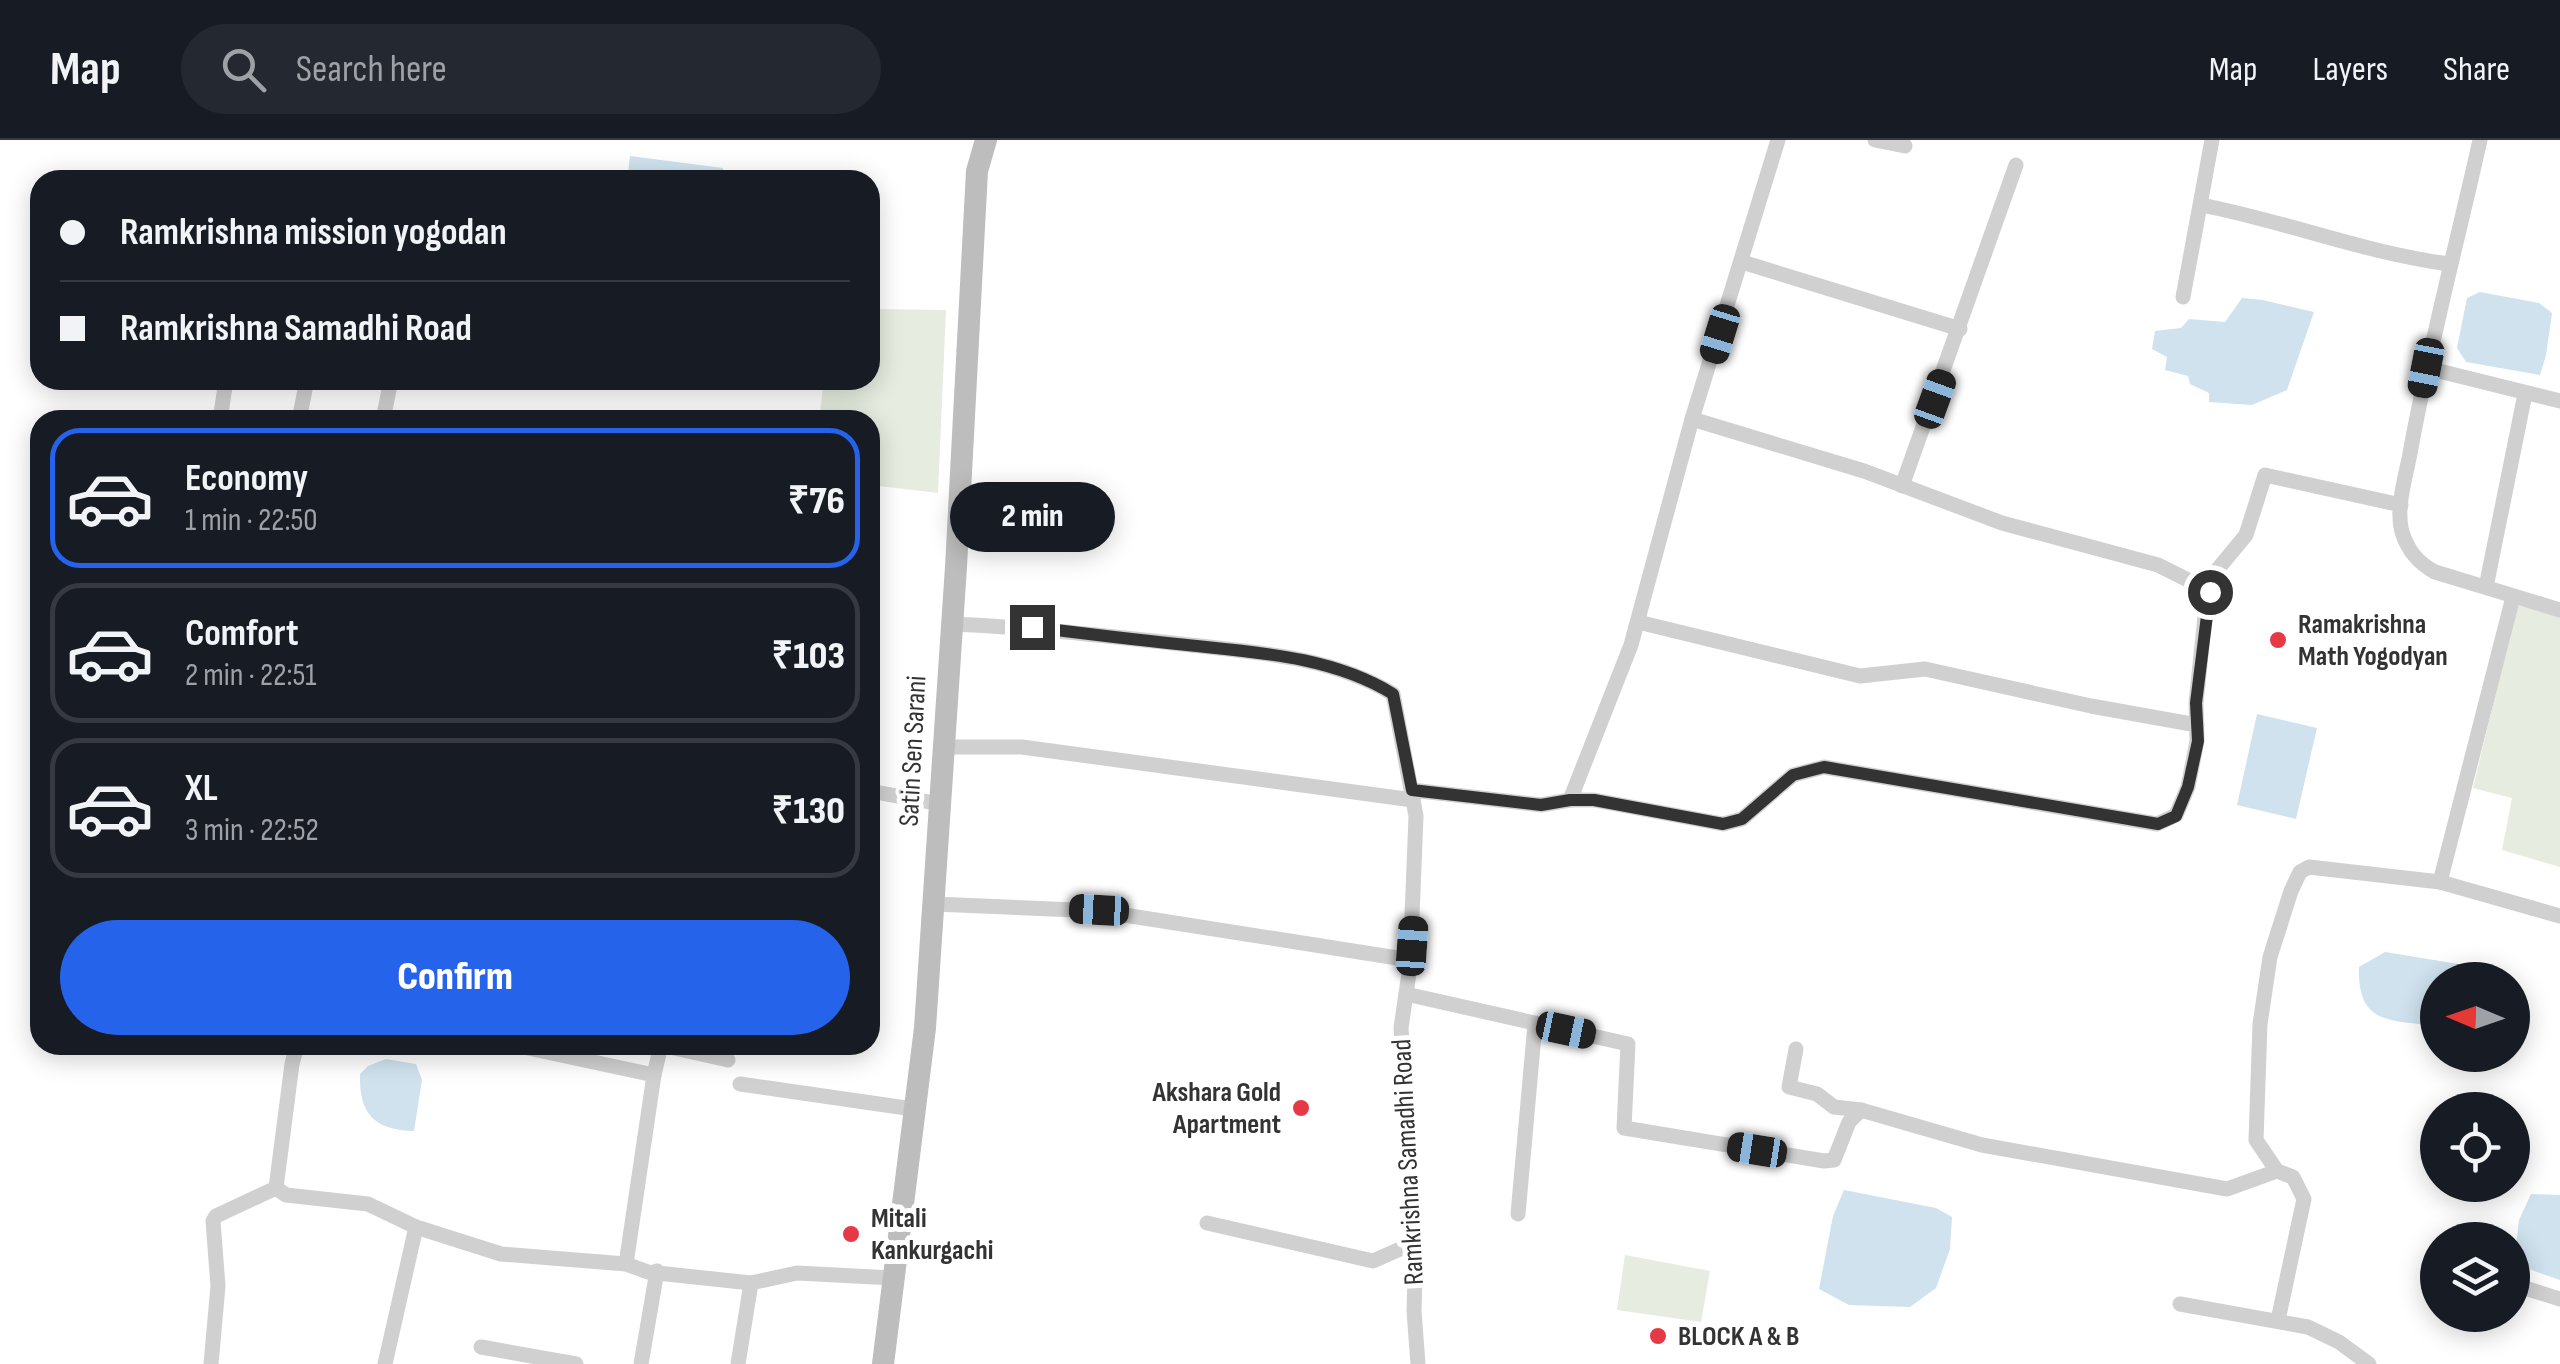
<!DOCTYPE html>
<html lang="en">
<head>
<meta charset="utf-8">
<style>
	body { margin:0; font-family:"Sofia Sans Condensed",sans-serif; background:#242831; color:#f1f3f6; height:100vh; display:flex; flex-direction:column; font-size:38px; white-space:nowrap }
	* { box-sizing:border-box; margin:0 }
	p { font-size:32px; color:#9ea1a6 }
	.icon { flex:none; width:55px; height:55px; fill:none; stroke:currentColor; stroke-width:2; stroke-linecap:round; stroke-linejoin:round }
	.map { position:relative; flex:1; overflow:hidden }
	.side { position:absolute; left:30px; top:270px; width:850px; height:645px; display:flex; flex-direction:column; background:#171b24; border-radius:30px; box-shadow:0 5px 25px #0003 }
	.side>* { flex:none }
	.banner { position:absolute; left:30px; top:30px; width:850px; height:220px; border-radius:30px; box-shadow:0 5px 25px #0003; display:grid; align-content:center; height:220px; padding:0 30px; background:#171b24 }
	.needle { width:65px; rotate:272deg }
	.fabs { position:absolute; left:2420px; top:822px; display:grid; gap:20px }
	.fabs a { display:grid; place-items:center; width:110px; height:110px; border-radius:50%; background:#171b24; box-shadow:0 5px 25px #0003; font-size:50px }
	.end { position:absolute; width:45px; height:45px; margin:-22px; border:12px solid #333; background:#fff; box-shadow:0 0 0 5px #fff }
	.from { border-radius:50% }
	.bubble { position:absolute; height:70px; border-radius:35px; background:#171b24; box-shadow:0 5px 25px #0003; font-size:32px; font-weight:800; line-height:70px; text-align:center }
	.car { position:absolute; width:30px; height:60px; margin:-30px -15px; border-radius:12px; box-shadow:0 0 8px 2px #0007; background:linear-gradient(#222 24%,#8ab4d8 0 40%,#222 0 76%,#8ab4d8 0 86%,#222 0) }
	.banner b { display:flex; align-items:center; gap:35px; height:95px; font-size:38px }
	.banner b+b { border-top:2px solid #363941 }
	.banner i { width:25px; height:25px; background:#f1f3f6 }
	ul { padding:18px 0 0; list-style:none }
	li { display:flex; align-items:center; gap:30px; height:140px; margin:0 20px 15px; padding:0 10px; border:5px solid #363941; border-radius:30px }
	li div { flex:1 }
	li b { display:block; font-size:38px }
	li em { font-style:normal; font-weight:800 }
	li.on { border-color:#2563eb }
	li>.icon { width:90px; height:90px; stroke-width:1.5 }
	.cta { display:flex; gap:20px; margin-top:auto; padding:20px 30px }
	.cta a { flex:1; height:115px; border-radius:60px; background:#2563eb; color:#fff; font-size:40px; font-weight:800; line-height:115px; text-align:center }
	header { display:flex; align-items:center; gap:60px; box-sizing:border-box; height:140px; padding:0 50px; background:#171b24; border-bottom:2px solid #363941 }
	header strong { font-size:48px }
	nav { display:flex; gap:55px; margin-inline-start:auto; font-size:35px }
	.search { width:700px; height:90px; background:#242831; display:flex; align-items:center; gap:25px; box-sizing:border-box; padding:0 35px; border-radius:55px; color:#9ea1a6; font-size:38px }
	.map>svg:first-child { display:block }
</style>
</head>
<body>
<header>
<strong>Map</strong>
<div class="search"><svg class="icon" aria-label="search" viewBox="0 0 24 24"><circle cx="10" cy="10" r="6"/><path d="M15 15l6 6"/></svg>Search here</div>
<nav><a>Map</a><a>Layers</a><a>Share</a></nav>
</header>
<div class="map">
<svg width="2560" height="1224" viewBox="0 0 2560 1224">
	<rect width="100%" height="100%" fill="#fff"/>
	<g fill="#e6ecdf">
		<path d="M870,169L946,170L938,353L870,345V280H819L824,240H870Z"/>
		<path d="M2517,465L2560,474V727L2502,710L2512,658L2473,648Z"/>
		<path d="M1625,1115L1710,1131L1701,1182L1617,1170Z"/>
	</g>
	<g fill="#cfe2ee">
		<path d="M630,16L723,28L722,40H627Z"/>
		<path d="M2480,152L2539,163L2552,173L2546,215L2540,235L2466,222L2457,208L2467,158Z"/>
		<path d="M2242,158L2263,160L2314,172L2287,250L2252,265L2209,262V253L2190,244L2188,236L2165,230L2167,217L2152,209L2155,191L2181,188L2189,179L2225,182Z"/>
		<path d="M2257,574L2317,588L2296,679L2237,665Z"/>
		<path d="M2385,812L2489,829L2494,840H2438L2437,886C2392,880 2357,886 2359,827Z"/>
		<path d="M386,919L416,924L422,940L414,991C374,990 359,974 360,934L368,926Z"/>
		<path d="M1844,1050L1936,1068L1952,1077L1950,1109L1936,1148L1910,1167L1849,1165L1819,1149L1833,1076Z"/>
		<path d="M2531,1054L2560,1055V1140L2526,1128L2515,1115L2519,1080Z"/>
	</g>
	<g fill="none" stroke-linecap="round" stroke-linejoin="round">
		<g stroke="#d0d0d0" stroke-width="15">
			<path d="M1875,0L1905,6"/>
			<path d="M2480,0C2457,103 2430,204 2411,308C2407,333 2395,367 2402,392C2408,411 2418,423 2435,432L2560,470"/>
			<path d="M2201,65C2285,81 2365,113 2449,124"/>
			<path d="M1742,122L1960,189"/>
			<path d="M2183,157L2212,0"/>
			<path d="M2427,228L2560,261"/>
			<path d="M1692,279L1864,331L2002,383L2158,425L2210,451"/>
			<path d="M220,280L226,240"/>
			<path d="M299,280L307,240"/>
			<path d="M383,280L391,240"/>
			<path d="M1902,346L2016,25"/>
			<path d="M2486,447L2525,254"/>
			<path d="M2513,457L2440,742L2560,776"/>
			<path d="M1638,482L1860,536L1925,529L2091,566L2197,585"/>
			<path d="M952,484C1026,487 1098,495 1172,503C1246,512 1328,514 1393,554L1416,676L1410,826L1401,888L1416,1102L1414,1171L1418,1224"/>
			<path d="M943,607H1022L1413,660"/>
			<path d="M1412,650L1541,665L1570,660H1594L1723,684L1742,679L1793,635L1824,627L2157,684L2176,675L2188,647L2197,601L2196,563L2207,457L2217,430L2246,395L2265,335L2401,365"/>
			<path d="M870,651L940,664"/>
			<path d="M1570,660L1631,505L1692,279L1778,0"/>
			<path d="M934,764L1099,771L1410,820"/>
			<path d="M1406,854L1628,904L1624,988L1824,1021L1834,1020L1849,982L1861,970L1982,1005L2227,1049L2277,1031"/>
			<path d="M297,905L292,924L276,1048L286,1055L368,1064L416,1087L501,1114L626,1124L648,1132L751,1143L797,1133L893,1138"/>
			<path d="M514,905L654,935"/>
			<path d="M1796,909L1789,947L1817,954L1834,967L1861,970"/>
			<path d="M740,944L913,969"/>
			<path d="M1518,1074L1535,884"/>
			<path d="M1207,1083L1373,1121L1416,1102"/>
			<path d="M626,1124L654,935L661,905L728,920"/>
			<path d="M2512,1144L2560,1159"/>
			<path d="M2180,1164L2308,1187L2339,1202L2369,1224"/>
			<path d="M2278,1180L2304,1059L2293,1037L2277,1031L2256,1000L2260,884L2270,817L2291,751L2300,732L2309,727L2440,742"/>
			<path d="M481,1207L576,1224"/>
			<path d="M211,1224L218,1146L213,1081L216,1076L276,1048"/>
			<path d="M385,1224L416,1087"/>
			<path d="M641,1224L657,1131"/>
			<path d="M738,1224L751,1143"/>
		</g>
		<path stroke="#bdbdbd" stroke-width="22" d="M883,1224L925,888L956,427L977,31L986,0"/>
	</g>
	<g fill="none" stroke-linecap="round" stroke-linejoin="round">
		<path stroke="#333" stroke-width="12" d="M1032,487C1080,493 1129,499 1177,504C1250,512 1330,515 1393,554L1412,650L1541,665L1570,660H1594L1723,684L1742,679L1793,635L1824,627L2158,684L2176,676L2188,647L2198,601L2196,563L2210,452"/>
	</g>
	<g fill="#e63946" stroke="#fff" stroke-width="4">
		<circle cx="2278" cy="500" r="10"/>
		<circle cx="1301" cy="968" r="10"/>
		<circle cx="851" cy="1094" r="10"/>
		<circle cx="1658" cy="1196" r="10"/>
	</g>
	<g text-anchor="middle" dominant-baseline="central" stroke-width="10" stroke-linejoin="round" paint-order="stroke">
		<g font-size="28" font-weight="bold" fill="#333" stroke="#fff" text-anchor="start">
			<text x="2298" y="484">Ramakrishna<tspan x="2298" dy="32">Math Yogodyan</tspan></text>
			<text x="1281" y="952" text-anchor="end">Akshara Gold<tspan x="1281" dy="32">Apartment</tspan></text>
			<text x="871" y="1078">Mitali<tspan x="871" dy="32">Kankurgachi</tspan></text>
			<text x="1678" y="1196">BLOCK A &amp; B</text>
		</g>
		<g font-size="28" fill="#333" stroke="#fff">
			<text transform="translate(913 611) rotate(-87)">Satin Sen Sarani</text>
			<text transform="translate(1408 1022) rotate(-93)">Ramkrishna Samadhi Road</text>
		</g>
	</g>
</svg>
<div class="fabs">
<a><svg class="needle" viewBox="-14 -14 28 28"><path d="M0-13l5 13h-10z" fill="#e53935"/><path d="M0 13l5-13h-10z" fill="#9ea1a6"/></svg></a>
<a><svg class="icon" aria-label="locate" viewBox="0 0 24 24"><circle cx="12" cy="12" r="6"/><path d="M12 2v4M12 18v4M2 12h4M18 12h4"/></svg></a>
<a><svg class="icon" aria-label="layers" viewBox="0 0 24 24"><path d="M12 4l9 5-9 5-9-5zM3 14l9 5 9-5"/></svg></a>
</div>
<i class="end from" style="left:2210px;top:452px"></i>
<i class="end" style="left:1032px;top:487px"></i>
<div class="bubble" style="left:950px;top:342px;width:165px">2 min</div>
<i class="car" style="left:1720px;top:194px;rotate:197deg"></i>
<i class="car" style="left:2426px;top:228px;rotate:191deg"></i>
<i class="car" style="left:1935px;top:259px;rotate:20deg"></i>
<i class="car" style="left:1099px;top:770px;rotate:273deg"></i>
<i class="car" style="left:1412px;top:806px;rotate:4deg"></i>
<i class="car" style="left:1566px;top:890px;rotate:102deg"></i>
<i class="car" style="left:1757px;top:1010px;rotate:279deg"></i>
<div class="banner">
<b><i class="from"></i>Ramkrishna mission yogodan</b>
<b><i></i>Ramkrishna Samadhi Road</b>
</div>
<section class="side">
<ul>
<li class="on"><svg class="icon" aria-label="car" viewBox="0 0 24 24"><path d="M5 17H2v-5l4-1 3-4h7l3 4 3 1v5h-3M9 17h6M6 11h13"/><circle cx="7" cy="17" r="2"/><circle cx="17" cy="17" r="2"/></svg><div><b>Economy</b><p>1 min · 22:50</p></div><em>₹76</em></li>
<li><svg class="icon" aria-label="car" viewBox="0 0 24 24"><path d="M5 17H2v-5l4-1 3-4h7l3 4 3 1v5h-3M9 17h6M6 11h13"/><circle cx="7" cy="17" r="2"/><circle cx="17" cy="17" r="2"/></svg><div><b>Comfort</b><p>2 min · 22:51</p></div><em>₹103</em></li>
<li><svg class="icon" aria-label="car" viewBox="0 0 24 24"><path d="M5 17H2v-5l4-1 3-4h7l3 4 3 1v5h-3M9 17h6M6 11h13"/><circle cx="7" cy="17" r="2"/><circle cx="17" cy="17" r="2"/></svg><div><b>XL</b><p>3 min · 22:52</p></div><em>₹130</em></li>
</ul>
<div class="cta"><a>Confirm</a></div>
</section>
</div>
</body>
</html>
